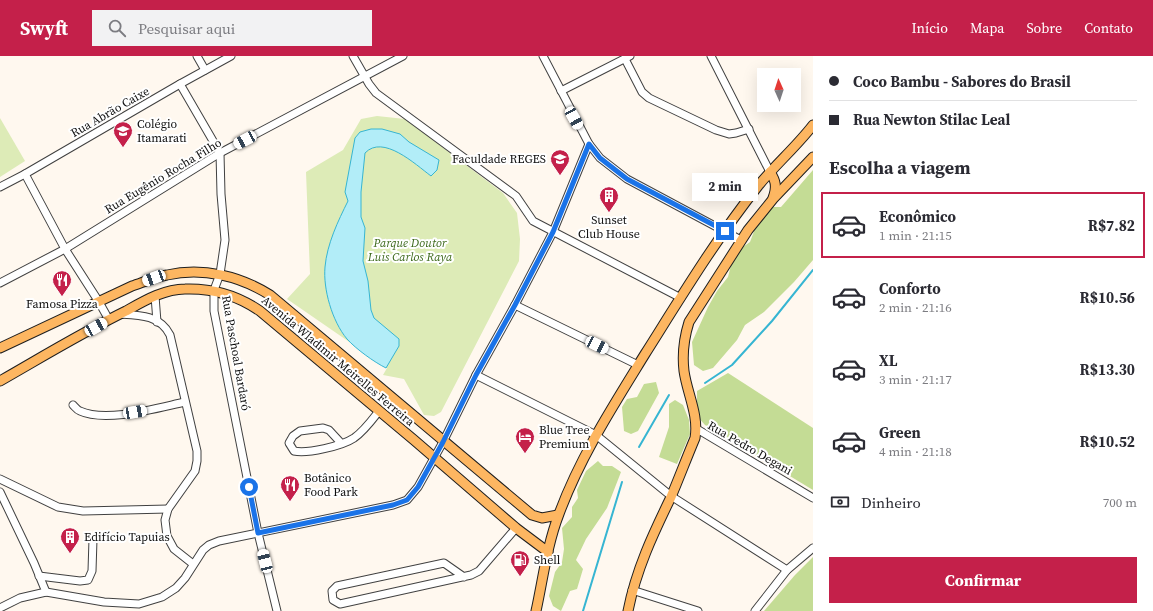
<!DOCTYPE html>
<html lang="pt">
<head>
<meta charset="utf-8">
<style>
	body { margin:0; font-family:"Source Serif 4",serif; background:#f2f2f3; color:#2b2b33; height:100vh; display:flex; flex-direction:column; font-size:15px; white-space:nowrap }
	* { box-sizing:border-box; margin:0 }
	p { font-size:13px; color:#7c7c81 }
	.icon { flex:none; width:22px; height:22px; fill:none; stroke:currentColor; stroke-width:2; stroke-linecap:round; stroke-linejoin:round }
	.map { position:relative; flex:1; overflow:hidden }
	.drawer { display:flex; flex-direction:column; background:#fff; width:340px }
	.drawer>* { flex:none }
	.banner { display:grid; align-content:center; height:88px; padding:0 16px; background:#fff }
	.needle { width:26px; rotate:357deg }
	.buttons { position:absolute; left:757px; top:12px; display:grid; gap:8px }
	.buttons a { display:grid; place-items:center; width:44px; height:44px; border-radius:0px; background:#fff; box-shadow:0 4px 16px #0002; font-size:20px }
	.end { position:absolute; width:18px; height:18px; margin:-9px; border:5px solid #1a73e8; background:#fff; box-shadow:0 0 0 2px #fff }
	.from { border-radius:50% }
	.bubble { position:absolute; height:28px; border-radius:0px; background:#fff; box-shadow:0 4px 16px #0002; font-size:13px; font-weight:700; line-height:28px; text-align:center }
	.car { position:absolute; width:12px; height:24px; margin:-12px -6px; border-radius:5px; box-shadow:0 0 3px 1px #0007; background:linear-gradient(#fff 24%,#345 0 40%,#fff 0 76%,#345 0 86%,#fff 0) }
	.banner b { display:flex; align-items:center; gap:14px; height:38px; font-size:15px }
	.banner b+b { border-top:1px solid #e1e1e2 }
	.banner i { width:10px; height:10px; background:#2b2b33 }
	ul { padding:0; list-style:none }
	li { display:flex; align-items:center; gap:12px; height:66px; margin:0 8px 6px; padding:0 8px; border:2px solid transparent; border-radius:0px }
	li div { flex:1 }
	li b { display:block; font-size:15px }
	li em { font-style:normal; font-weight:700 }
	li.selected { border-color:#c4204a }
	li>.icon { width:36px; height:36px; stroke-width:1.5 }
	h2 { padding:0 16px; font-size:18px; line-height:48px }
	.pay { display:flex; align-items:center; gap:10px; height:44px; padding:0 16px; font-size:15px }
	.pay p { margin-inline-start:auto }
	.action { display:flex; gap:8px; margin-top:auto; padding:8px 16px }
	.action a { flex:1; height:46px; border-radius:0px; background:#c4204a; color:#fff; font-size:16px; font-weight:700; line-height:46px; text-align:center }
	header { display:flex; align-items:center; gap:24px; box-sizing:border-box; height:56px; padding:0 20px; background:#c4204a; color:#fff }
	header strong { font-size:19px }
	nav { display:flex; gap:22px; margin-inline-start:auto; font-size:14px }
	.search { width:280px; height:36px; background:#f2f2f3; display:flex; align-items:center; gap:10px; box-sizing:border-box; padding:0 14px; border-radius:0px; color:#7c7c81; font-size:15px }
	main { display:flex; flex:1; min-height:0 }
	.map>svg:first-child { display:block }
</style>
</head>
<body>
<header>
<strong>Swyft</strong>
<div class="search"><svg class="icon" aria-label="search" viewBox="0 0 24 24"><circle cx="10" cy="10" r="6"/><path d="M15 15l6 6"/></svg>Pesquisar aqui</div>
<nav><a>Início</a><a>Mapa</a><a>Sobre</a><a>Contato</a></nav>
</header>
<main>
<div class="map">
<svg width="813" height="555" viewBox="0 0 813 555">
	<rect width="100%" height="100%" fill="#fff8ef"/>
	<g fill="#ddebb7">
		<path d="M377,60L405,63L503,137L517,157L520,183L519,205L441,356L434,360L424,359L404,323L383,319L387,312L287,243L310,218L306,116L343,94L361,63Z"/>
		<path d="M0,62L25,105L0,121Z"/>
	</g>
	<g fill="#c4dc95">
		<path d="M813,114V204L794,226L764,256L745,269L737,284L713,312L703,315L694,309L692,286L708,251L717,235L728,221L731,209L740,193L750,186L756,170L772,151H781Z"/>
		<path d="M728,317L813,372V434L705,369L697,360V335Z"/>
		<path d="M656,326L659,337L638,375L631,378L624,375L622,351L627,343L637,341L644,328Z"/>
		<path d="M675,344L683,349L689,364L690,378L677,408L659,401L669,371V348Z"/>
		<path d="M598,405L603,410H612L621,416L607,452L586,483L576,504L583,513L577,533L570,535L561,555L553,550L549,540L555,516L562,506L564,493L562,472L572,461V451L578,442L577,434L586,415Z"/>
		<path d="M813,501V555H764L795,519Z"/>
	</g>
	<path fill="#b2edf8" stroke="#36b5d2" d="M371,73H382L400,78L409,86L439,104L437,114L431,120C415,108 383,78 365,97L361,136V161L365,172L363,205L368,225L371,254L374,262L399,283V290L386,312C374,306 356,293 347,283C332,265 323,233 325,211C327,188 338,165 348,145L345,136L355,82L360,76Z"/>
	<g fill="none" stroke-linecap="round" stroke-linejoin="round">
		<g stroke="#36b5d2" stroke-width="2">
			<path d="M705,327L732,309L772,265L813,214"/>
			<path d="M639,391L669,339"/>
			<path d="M583,555L622,426"/>
		</g>
		<g stroke="#414141" stroke-width="9">
			<g id="minor">
				<path d="M197,0L205,14"/>
				<path d="M353,0L369,28L376,37L516,140L533,165L681,242"/>
				<path d="M543,0L589,88L600,102L627,123L741,184"/>
				<path d="M711,0L770,116"/>
				<path d="M625,3L642,36L649,42L716,74L729,78L736,77L749,73"/>
				<path d="M180,28L220,97L221,138L225,184L220,218L214,234V255L258,477L277,555"/>
				<path d="M561,35L630,0"/>
				<path d="M25,118L65,193L99,246L109,264"/>
				<path d="M0,131L25,118L180,28L231,0"/>
				<path d="M0,227L65,193L220,97L403,0"/>
				<path d="M155,240L157,266"/>
				<path d="M515,249L638,309"/>
				<path d="M120,258C139,259 160,259 170,279L197,395V405L195,415L168,453L165,464L167,480L174,493L193,508"/>
				<path d="M476,319L596,379L671,440L787,514"/>
				<path d="M73,349C75,351 77,354 80,355C106,367 157,352 185,346"/>
				<path d="M697,373L813,442"/>
				<path d="M341,387L329,374L323,372L300,375L293,380L289,387L294,395C307,398 342,390 354,382C364,375 372,364 379,355"/>
				<path d="M0,423L58,451L83,455L168,453"/>
				<path d="M0,436L34,507L46,536"/>
				<path d="M39,520L80,525L88,524L92,515L93,483"/>
				<path d="M464,521L444,507L337,530L332,535L333,544L340,548L471,519L479,515L516,472"/>
				<path d="M632,534L698,555"/>
				<path d="M0,552L20,542L46,536L104,546L139,548L162,541L176,532L185,522L203,494L209,489L219,485L393,449L407,444L418,431L443,386L476,319L515,249L553,176L589,88"/>
				<path d="M755,555L787,514L813,492"/>
			</g>
		</g>
		<g stroke="#1f1f1f" stroke-width="11">
			<g id="major">
				<path d="M770,116C776,125 777,131 773,142"/>
				<path d="M0,292L132,230C144,226 155,221 167,219C203,211 240,220 270,239L532,459L542,462L558,459"/>
				<path d="M0,325C42,301 83,276 126,255C144,245 164,233 185,233C213,232 237,239 260,255L414,384L516,472L548,496"/>
				<path d="M536,555C543,523 547,489 559,458C580,401 613,350 645,298C681,241 716,183 758,130C775,109 796,91 813,69"/>
				<path d="M628,555C636,514 653,478 671,441C679,422 687,401 695,382C699,359 687,337 684,315C682,298 684,282 689,266L748,174L773,143L813,101"/>
			</g>
		</g>
		<use href="#minor" stroke="#fff" stroke-width="7"/>
		<use href="#major" stroke="#fdb661" stroke-width="9"/>
	</g>
	<g fill="none" stroke-linecap="round" stroke-linejoin="round">
		<path stroke="#1a73e8" stroke-width="5" d="M249,431L258,477L393,449L407,444L418,431L443,386L476,319L515,249L553,176L589,88L600,102L627,123L725,175"/>
	</g>
	<defs>
		<g id="school-pin" transform="scale(1)"><path d="M0 17L-7.5 6A9.5 9.5 0 1 1 7.5 6Z" fill="#c4204a" stroke="#fff"/><path d="M0-5L7-2L0 1L-7-2ZM-4 1L0 2.5L4 1V4Q0 6-4 4Z" fill="#fff"/></g>
		<g id="university-pin" transform="scale(1)"><path d="M0 17L-7.5 6A9.5 9.5 0 1 1 7.5 6Z" fill="#c4204a" stroke="#fff"/><path d="M0-5L7-2L0 1L-7-2ZM-4 1L0 2.5L4 1V4Q0 6-4 4Z" fill="#fff"/></g>
		<g id="building-pin" transform="scale(1)"><path d="M0 17L-7.5 6A9.5 9.5 0 1 1 7.5 6Z" fill="#c4204a" stroke="#fff"/><path d="M-4-6H4V6H1V3H-1V6H-4ZM-2.5-4.3h1.7v1.8h-1.7ZM.8-4.3h1.7v1.8H.8ZM-2.5-1h1.7V.8h-1.7ZM.8-1h1.7V.8H.8Z" fill="#fff"/></g>
		<g id="restaurant-pin" transform="scale(1)"><path d="M0 17L-7.5 6A9.5 9.5 0 1 1 7.5 6Z" fill="#c4204a" stroke="#fff"/><path d="M-5-6h1v4h1v-4h1v4h1v-4h1v5L-1.5 .5V6h-2V.5L-5-1ZM5-6V6H3V1.5H1.5Q1.5-4 5-6Z" fill="#fff"/></g>
		<g id="hotel-pin" transform="scale(1)"><path d="M0 17L-7.5 6A9.5 9.5 0 1 1 7.5 6Z" fill="#c4204a" stroke="#fff"/><path d="M-6-4.5h1.5V1H6V5H4.5V3h-9V5H-6ZM-4 0a1.8 1.8 0 1 1 3.6 0ZM.5 0V-2.5h3Q6-2.5 6 0Z" fill="#fff"/></g>
		<g id="fuel-pin" transform="scale(1)"><path d="M0 17L-7.5 6A9.5 9.5 0 1 1 7.5 6Z" fill="#c4204a" stroke="#fff"/><path d="M-5.5-6h7V0h2V4h1.3V-2.5L3-4.5l.8-.8L6-3V5H2.5V1h-1V6h-7ZM-4.2-4.7v3.2H.2V-4.7Z" fill="#fff"/></g>
	</defs>
	<g fill-rule="evenodd">
		<use href="#school-pin" x="123" y="75"/>
		<use href="#university-pin" x="560" y="103"/>
		<use href="#building-pin" x="609" y="140"/>
		<use href="#restaurant-pin" x="62" y="224"/>
		<use href="#hotel-pin" x="525" y="381"/>
		<use href="#restaurant-pin" x="290" y="429"/>
		<use href="#building-pin" x="70" y="481"/>
		<use href="#fuel-pin" x="520" y="504"/>
	</g>
	<g text-anchor="middle" dominant-baseline="central" stroke-width="4" stroke-linejoin="round" paint-order="stroke">
		<g font-size="12" fill="#0e0e0e" stroke="#fff">
			<text transform="translate(110 56) rotate(-30)">Rua Abrão Caixe</text>
			<text transform="translate(163 120) rotate(-31)">Rua Eugênio Rocha Filho</text>
			<text transform="translate(236 297) rotate(80)">Rua Paschoal Bardaró</text>
			<text transform="translate(338 305) rotate(40)">Avenida Wladimir Meirelles Ferreira</text>
			<text transform="translate(750 392) rotate(30)">Rua Pedro Degani</text>
		</g>
		<g font-size="12" fill="#0e0e0e" stroke="#fff" text-anchor="start">
			<text x="137" y="68">Colégio<tspan x="137" dy="14">Itamarati</tspan></text>
			<text x="546" y="103" text-anchor="end">Faculdade REGES</text>
			<text x="609" y="164" text-anchor="middle">Sunset<tspan x="609" dy="14">Club House</tspan></text>
			<text x="62" y="248" text-anchor="middle">Famosa Pizza</text>
			<text x="539" y="374">Blue Tree<tspan x="539" dy="14">Premium</tspan></text>
			<text x="304" y="422">Botânico<tspan x="304" dy="14">Food Park</tspan></text>
			<text x="84" y="481">Edifício Tapuias</text>
			<text x="534" y="504">Shell</text>
		</g>
		<g font-size="12" font-style="italic" fill="#3c691b" stroke="#fff">
			<text x="410" y="187">Parque Doutor<tspan x="410" dy="14">Luis Carlos Raya</tspan></text>
		</g>
	</g>
</svg>
<div class="buttons">
<a><svg class="needle" viewBox="-14 -14 28 28"><path d="M0-13l5 13h-10z" fill="#e53935"/><path d="M0 13l5-13h-10z" fill="#7c7c81"/></svg></a>
</div>
<i class="end from" style="left:249px;top:431px"></i>
<i class="end" style="left:725px;top:175px"></i>
<div class="bubble" style="left:692px;top:117px;width:66px">2 min</div>
<i class="car" style="left:574px;top:62px;rotate:151deg"></i>
<i class="car" style="left:245px;top:84px;rotate:242deg"></i>
<i class="car" style="left:154px;top:222px;rotate:250deg"></i>
<i class="car" style="left:96px;top:271px;rotate:61deg"></i>
<i class="car" style="left:597px;top:289px;rotate:116deg"></i>
<i class="car" style="left:135px;top:356px;rotate:80deg"></i>
<i class="car" style="left:265px;top:505px;rotate:346deg"></i>
</div>
<section class="drawer">
<div class="banner">
<b><i class="from"></i>Coco Bambu - Sabores do Brasil</b>
<b><i></i>Rua Newton Stilac Leal</b>
</div>
<h2>Escolha a viagem</h2>
<ul>
<li class="selected"><svg class="icon" aria-label="car" viewBox="0 0 24 24"><path d="M5 17H2v-5l4-1 3-4h7l3 4 3 1v5h-3M9 17h6M6 11h13"/><circle cx="7" cy="17" r="2"/><circle cx="17" cy="17" r="2"/></svg><div><b>Econômico</b><p>1 min · 21:15</p></div><em>R$7.82</em></li>
<li><svg class="icon" aria-label="car" viewBox="0 0 24 24"><path d="M5 17H2v-5l4-1 3-4h7l3 4 3 1v5h-3M9 17h6M6 11h13"/><circle cx="7" cy="17" r="2"/><circle cx="17" cy="17" r="2"/></svg><div><b>Conforto</b><p>2 min · 21:16</p></div><em>R$10.56</em></li>
<li><svg class="icon" aria-label="car" viewBox="0 0 24 24"><path d="M5 17H2v-5l4-1 3-4h7l3 4 3 1v5h-3M9 17h6M6 11h13"/><circle cx="7" cy="17" r="2"/><circle cx="17" cy="17" r="2"/></svg><div><b>XL</b><p>3 min · 21:17</p></div><em>R$13.30</em></li>
<li><svg class="icon" aria-label="car" viewBox="0 0 24 24"><path d="M5 17H2v-5l4-1 3-4h7l3 4 3 1v5h-3M9 17h6M6 11h13"/><circle cx="7" cy="17" r="2"/><circle cx="17" cy="17" r="2"/></svg><div><b>Green</b><p>4 min · 21:18</p></div><em>R$10.52</em></li>
</ul>
<div class="pay"><svg class="icon" aria-label="cash" viewBox="0 0 24 24"><path d="M3 7h18v10H3z"/><circle cx="12" cy="12" r="2"/></svg>Dinheiro<p>700 m</p></div>
<div class="action"><a>Confirmar</a></div>
</section>
</main>
</body>
</html>
